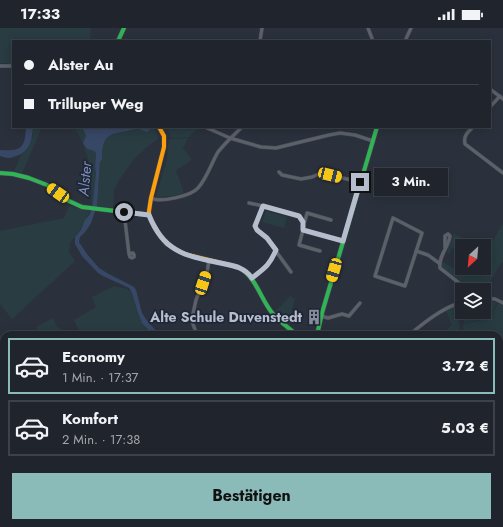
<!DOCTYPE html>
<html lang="de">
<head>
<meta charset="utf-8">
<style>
	body { margin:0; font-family:Jost,sans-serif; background:#282d35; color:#f1f3f6; height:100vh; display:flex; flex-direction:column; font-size:15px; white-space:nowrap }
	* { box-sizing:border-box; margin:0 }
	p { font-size:13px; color:#a2a5aa }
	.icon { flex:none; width:22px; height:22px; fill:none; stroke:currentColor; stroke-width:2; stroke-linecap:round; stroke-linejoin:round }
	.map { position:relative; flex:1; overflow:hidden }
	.details { position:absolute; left:0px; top:303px; width:503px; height:196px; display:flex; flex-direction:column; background:#20252d; border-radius:12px 12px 0 0; box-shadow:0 2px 10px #0003,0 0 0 1px #3d4249 }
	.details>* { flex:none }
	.guide { position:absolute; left:12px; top:12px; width:479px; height:88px; border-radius:0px; box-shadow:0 2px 10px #0003,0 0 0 1px #3d4249; display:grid; align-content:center; height:88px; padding:0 12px; background:#20252d }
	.needle { width:26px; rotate:206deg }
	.tools { position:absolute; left:455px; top:211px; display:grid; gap:8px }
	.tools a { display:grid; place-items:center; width:36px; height:36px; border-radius:0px; background:#20252d; box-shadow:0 2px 10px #0003,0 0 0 1px #3d4249; font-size:20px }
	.end { position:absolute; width:18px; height:18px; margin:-9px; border:5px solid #b6bdcc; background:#111; box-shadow:0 0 0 2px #111 }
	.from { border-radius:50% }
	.bubble { position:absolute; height:28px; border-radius:0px; background:#20252d; box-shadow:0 2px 10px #0003,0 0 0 1px #3d4249; font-size:13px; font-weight:700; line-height:28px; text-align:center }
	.car { position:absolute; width:12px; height:24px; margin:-12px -6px; border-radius:5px; box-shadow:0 0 3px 1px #0007; background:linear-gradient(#f5c518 24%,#345 0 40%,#f5c518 0 76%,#345 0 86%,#f5c518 0) }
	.guide b { display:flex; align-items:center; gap:14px; height:38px; font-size:15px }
	.guide b+b { border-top:1px solid #3d4249 }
	.guide i { width:10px; height:10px; background:#f1f3f6 }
	ul { padding:7px 0 0; list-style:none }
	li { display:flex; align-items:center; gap:12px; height:56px; margin:0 8px 6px; padding:0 4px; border:2px solid #3d4249; border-radius:0px }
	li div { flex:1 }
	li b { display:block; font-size:15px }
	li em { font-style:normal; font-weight:700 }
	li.current { border-color:#8bbbb9 }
	li>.icon { width:36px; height:36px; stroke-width:1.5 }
	.action { display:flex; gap:8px; margin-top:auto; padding:8px 12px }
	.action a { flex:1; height:46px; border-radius:0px; background:#8bbbb9; color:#111; font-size:16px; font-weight:700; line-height:46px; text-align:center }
	.status { display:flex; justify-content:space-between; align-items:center; height:28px; padding:0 20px; background:#20252d; direction:ltr }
	.status svg { height:11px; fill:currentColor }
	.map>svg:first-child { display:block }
</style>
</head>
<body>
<div class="status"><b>17:33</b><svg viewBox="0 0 49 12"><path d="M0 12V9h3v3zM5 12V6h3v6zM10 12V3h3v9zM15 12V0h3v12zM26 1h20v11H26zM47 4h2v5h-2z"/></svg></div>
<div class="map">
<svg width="503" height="499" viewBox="0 0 503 499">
	<rect width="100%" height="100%" fill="#2b313c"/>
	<g fill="#283c42">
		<path d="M0,0H91L90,13H13V36L0,35Z"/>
		<path d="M33,99H42L22,145L14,143L22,126L27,122L29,118L33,107Z"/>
		<path d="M74,99H82L86,108L83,115L87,121L94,123L96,125L95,139L96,144L94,173L92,178L91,177C92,158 92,137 84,119C82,112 78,105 74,99Z"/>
		<path d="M153,99L156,104L159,110L148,118L134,131L119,152L114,162L113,180L97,178L100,134L102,132C102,110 106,106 127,103C138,102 137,100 149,103Z"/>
		<path d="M164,99H199L189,109L171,110L168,101L167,102Z"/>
		<path d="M188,110L183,120L192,132L176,142L184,165L172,168L156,169L167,131L169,111Z"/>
		<path d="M69,178L90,183L80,204L76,207L70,215L69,224L75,233L12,291L0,276V203L64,190Z"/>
		<path d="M266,183L287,189L284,200L262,194Z"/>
		<path d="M502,197H503V234L501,235L484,264V262H474L441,239L443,234L455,241L459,235L462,237V240H467L474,245L476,244V242L477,240H484V221L487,223Z"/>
		<path d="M454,205L478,218H462V225L452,220L449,226L447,225Z"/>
		<path d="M114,258L127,261L132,265L138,285L141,293L153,307H78L81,303L79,302L74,292L96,279L92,269Z"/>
		<path d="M290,268L295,271L288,297L279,289L275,284Z"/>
		<path d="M484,271L497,274L492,287L498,275L503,277V334L499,336V307H464L463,296L491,290L492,289L464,295L463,284H484Z"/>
		<path d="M458,278L460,307H441L452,297L446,283Z"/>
		<path d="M53,290L57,299L63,302L67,307H37L40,306L36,299Z"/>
		<path d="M4,334V495H73L68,499H0V462L3,457L0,453V351Z"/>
		<path d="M503,438V499H441L440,495H499V440Z"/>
	</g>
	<g fill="#374766">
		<path d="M26,99H33C32,112 30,124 16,128C10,131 6,130 0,128V122C21,123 25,121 26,99Z"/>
		<path d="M82,99H92L95,101H100L117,99H144L146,100L153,99L147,104L144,103L139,101C135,101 131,102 127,103C106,106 102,110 102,132L100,134L97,178L91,195L86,203L80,209L79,214L87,226L99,240L107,245L134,259L136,262L142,285L148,294L160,307H153L142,295L138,285L132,265L129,260L103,248L98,245L82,228L75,216V209L81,202L85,192L90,186L93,175L96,144L95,139L96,125L94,123L87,121L83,115L86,108Z"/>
	</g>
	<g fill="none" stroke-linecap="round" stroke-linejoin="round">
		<g stroke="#374766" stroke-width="1">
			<path d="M206,495L211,499"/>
			<path d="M219,495L226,499"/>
			<path d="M414,495L415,499"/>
			<path d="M214,499L218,495"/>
			<path d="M234,499V495"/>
		</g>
		<g stroke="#484c54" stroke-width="4">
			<g id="street">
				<path d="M368,0L373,13"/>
				<path d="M260,13L262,0"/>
				<path d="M405,13L411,0"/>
				<path d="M0,38H13"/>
				<path d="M490,61L503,71"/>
				<path d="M490,79L500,68"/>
				<path d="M205,99L230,110L261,119L276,120L329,107L340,105L355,107L373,113"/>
				<path d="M473,99C468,104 463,108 465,116L503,145"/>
				<path d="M279,144L282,147L301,151L312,149L321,145L360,154"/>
				<path d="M151,170C160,175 191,168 198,160C207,150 211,136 218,124C225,115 234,107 242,99"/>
				<path d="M249,175L263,178L255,198L257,202L267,211L291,244"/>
				<path d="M263,178L299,188L303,194V202L299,217L320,223"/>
				<path d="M124,184L129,226L130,229L132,230L134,229V227L133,225L129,226"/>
				<path d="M393,190L422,205L405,258L375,248Z"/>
				<path d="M303,194L305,193L307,185L331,192"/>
				<path d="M303,202L343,213"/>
				<path d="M445,219V208L448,206L450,208C449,219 438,228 440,240L468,262"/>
				<path d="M416,223L428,227L439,235"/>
				<path d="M252,250C265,240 268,238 276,222"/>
				<path d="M484,270L495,271L503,275"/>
				<path d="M321,288L328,290L342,286L349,288L360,275"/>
				<path d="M197,307L193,296L192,290L196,272L207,245L209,232"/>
				<path d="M409,307C425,294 442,280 462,274"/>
				<path d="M348,495L349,499"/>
			</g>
		</g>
		<g stroke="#484c54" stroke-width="5">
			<g id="fast">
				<path d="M118,13L124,0"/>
				<path d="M0,145L13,146L29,150L47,157L69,173L82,179L149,187"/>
				<path d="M238,239C257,249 260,271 273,286C280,294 289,300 297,307"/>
				<path d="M317,307L322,285L377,99"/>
				<path d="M333,499L344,495"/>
			</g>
		</g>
		<g stroke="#484c54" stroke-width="5">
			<g id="slow">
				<path d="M159,99L164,108V119L151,170L149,183V187L151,192L161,209L167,216L184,226L238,239"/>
				<path d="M438,495L439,499"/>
			</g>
		</g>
		<g stroke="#484c54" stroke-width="5">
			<path id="jam" d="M499,373L503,371"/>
		</g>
		<use href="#street" stroke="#5c6069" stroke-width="3"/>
		<use href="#fast" stroke="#30b455" stroke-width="4"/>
		<use href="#slow" stroke="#ff9f0a" stroke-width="4"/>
		<use href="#jam" stroke="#e5322d" stroke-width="4"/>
	</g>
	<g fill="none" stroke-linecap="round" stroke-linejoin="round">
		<path stroke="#b6bdcc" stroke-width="5" d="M124,184L149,187C164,226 188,228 225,236C235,238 245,240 252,250C265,240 269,238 276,222L267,210L257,202L255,198L263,178L299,188L303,194V202L343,213L360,154"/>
	</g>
	<defs>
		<g id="building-bare" transform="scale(1.2)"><path d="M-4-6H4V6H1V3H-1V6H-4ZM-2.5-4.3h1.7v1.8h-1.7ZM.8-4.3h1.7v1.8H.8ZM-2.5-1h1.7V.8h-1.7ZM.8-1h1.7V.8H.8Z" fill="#858c9a" stroke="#1e2637" stroke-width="2.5" paint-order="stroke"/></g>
	</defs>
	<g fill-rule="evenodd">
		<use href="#building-bare" x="314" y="289"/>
	</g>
	<g text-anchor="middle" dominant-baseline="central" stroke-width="3.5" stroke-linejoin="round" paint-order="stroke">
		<g font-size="14" font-weight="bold" fill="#b6bdcc" stroke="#1e2637" text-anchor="end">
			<text x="302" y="289">Alte Schule Duvenstedt</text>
		</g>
		<g font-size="15" font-style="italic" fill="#7c8fb5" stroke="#1e2637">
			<text transform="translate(85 151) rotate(-85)">Alster</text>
		</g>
	</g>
</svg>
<div class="tools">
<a><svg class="needle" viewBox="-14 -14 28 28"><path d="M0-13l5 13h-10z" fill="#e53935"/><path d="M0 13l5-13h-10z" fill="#a2a5aa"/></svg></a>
<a><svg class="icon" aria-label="layers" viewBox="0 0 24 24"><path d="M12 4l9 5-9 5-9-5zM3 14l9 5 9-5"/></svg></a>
</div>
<i class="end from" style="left:124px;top:184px"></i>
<i class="end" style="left:360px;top:154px"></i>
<div class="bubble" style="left:374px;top:140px;width:74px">3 Min.</div>
<i class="car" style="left:330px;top:147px;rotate:104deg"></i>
<i class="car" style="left:58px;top:165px;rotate:305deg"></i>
<i class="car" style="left:334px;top:242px;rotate:196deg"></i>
<i class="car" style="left:203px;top:255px;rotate:18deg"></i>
<div class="guide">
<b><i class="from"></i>Alster Au</b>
<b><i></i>Trilluper Weg</b>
</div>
<section class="details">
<ul>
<li class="current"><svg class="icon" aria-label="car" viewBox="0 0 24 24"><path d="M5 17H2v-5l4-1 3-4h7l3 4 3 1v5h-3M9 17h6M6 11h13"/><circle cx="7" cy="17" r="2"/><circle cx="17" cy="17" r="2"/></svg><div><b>Economy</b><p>1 Min. · 17:37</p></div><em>3.72 €</em></li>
<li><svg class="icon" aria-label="car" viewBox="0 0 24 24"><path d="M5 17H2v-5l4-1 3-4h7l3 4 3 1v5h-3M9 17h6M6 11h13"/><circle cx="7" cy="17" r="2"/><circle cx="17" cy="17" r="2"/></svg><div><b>Komfort</b><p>2 Min. · 17:38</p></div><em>5.03 €</em></li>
</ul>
<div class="action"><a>Bestätigen</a></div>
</section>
</div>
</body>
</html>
